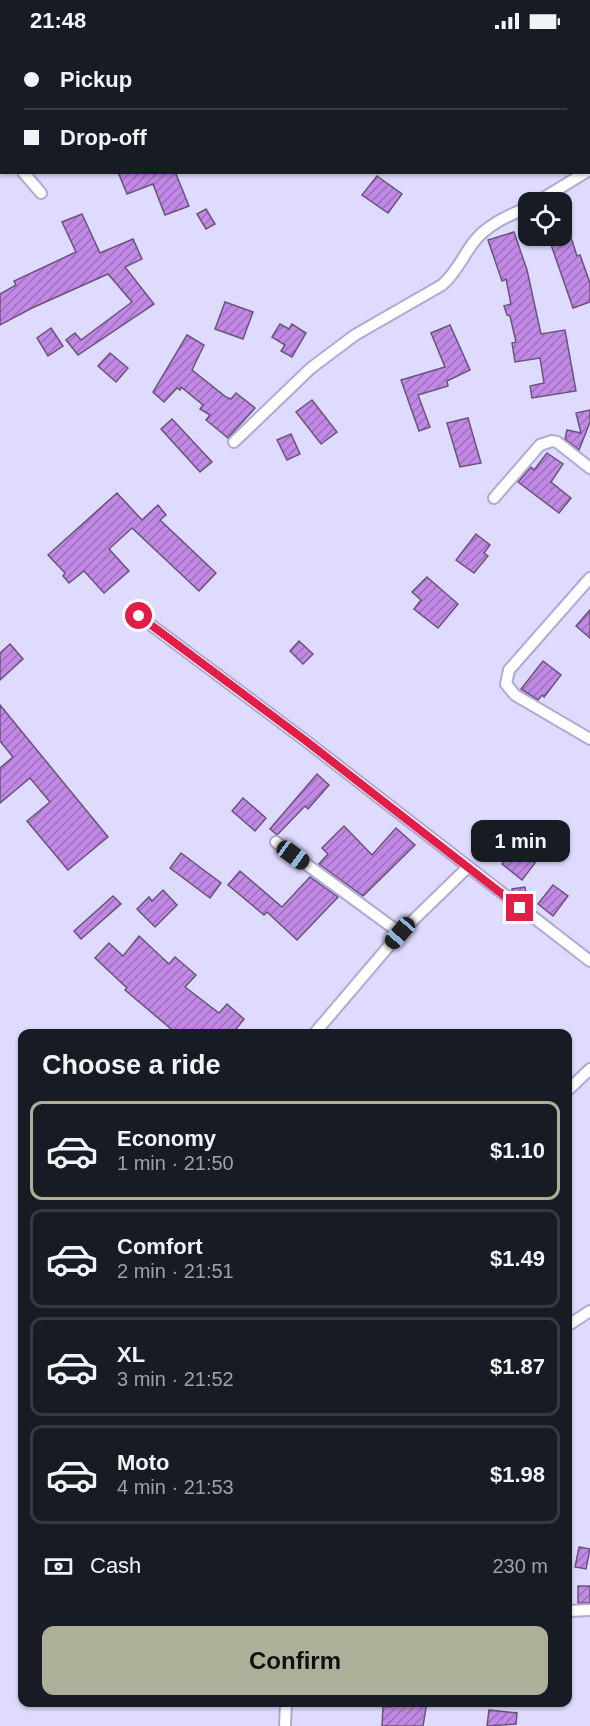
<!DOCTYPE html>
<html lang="en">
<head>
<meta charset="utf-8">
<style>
	body { margin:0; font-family:Helvetica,sans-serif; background:#242831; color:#f1f3f6; height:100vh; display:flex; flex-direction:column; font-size:22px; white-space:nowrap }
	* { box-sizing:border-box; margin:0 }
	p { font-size:20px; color:#9ea1a6 }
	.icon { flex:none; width:33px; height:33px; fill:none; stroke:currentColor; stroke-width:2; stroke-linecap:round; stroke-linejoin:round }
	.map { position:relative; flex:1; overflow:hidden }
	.side { position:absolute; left:18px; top:987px; width:554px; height:678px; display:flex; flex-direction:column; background:#171b24; border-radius:12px; box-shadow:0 2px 4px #0004 }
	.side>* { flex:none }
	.guide { position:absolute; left:0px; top:0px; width:591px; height:132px; box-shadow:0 2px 4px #0004; display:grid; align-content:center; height:132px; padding:0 24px; background:#171b24 }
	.controls { position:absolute; left:518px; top:150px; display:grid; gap:12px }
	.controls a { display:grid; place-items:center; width:54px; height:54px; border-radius:12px; background:#171b24; box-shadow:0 2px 4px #0004; font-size:30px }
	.end { position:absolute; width:27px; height:27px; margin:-14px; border:8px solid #e11d48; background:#fff; box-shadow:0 0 0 3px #fff }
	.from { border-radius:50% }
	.bubble { position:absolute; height:42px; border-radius:12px; background:#171b24; box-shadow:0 2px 4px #0004; font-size:20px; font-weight:700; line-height:42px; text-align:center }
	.car { position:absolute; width:18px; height:36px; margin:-18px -9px; border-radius:8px; box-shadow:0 0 4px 2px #0007; background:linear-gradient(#222 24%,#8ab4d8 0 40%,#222 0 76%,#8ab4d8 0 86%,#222 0) }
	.guide b { display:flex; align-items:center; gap:21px; height:57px; font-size:22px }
	.guide b+b { border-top:2px solid #363941 }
	.guide i { width:15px; height:15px; background:#f1f3f6 }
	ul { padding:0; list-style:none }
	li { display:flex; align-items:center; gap:18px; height:99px; margin:0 12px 9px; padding:0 12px; border:3px solid #363941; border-radius:12px }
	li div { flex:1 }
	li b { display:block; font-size:22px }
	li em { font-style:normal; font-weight:700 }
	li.active { border-color:#adaf99 }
	li>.icon { width:54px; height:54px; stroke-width:1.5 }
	h2 { padding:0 24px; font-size:27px; line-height:72px }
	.pay { display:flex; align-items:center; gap:15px; height:66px; padding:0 24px; font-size:22px }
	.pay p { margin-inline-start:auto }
	.action { display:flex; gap:12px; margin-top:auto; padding:12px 24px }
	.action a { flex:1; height:69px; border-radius:12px; background:#adaf99; color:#111; font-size:24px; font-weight:700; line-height:69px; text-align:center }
	.status { display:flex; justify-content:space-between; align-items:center; height:42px; padding:0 30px; background:#171b24; direction:ltr }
	.status svg { height:16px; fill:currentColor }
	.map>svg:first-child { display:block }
</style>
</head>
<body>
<div class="status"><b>21:48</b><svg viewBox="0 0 49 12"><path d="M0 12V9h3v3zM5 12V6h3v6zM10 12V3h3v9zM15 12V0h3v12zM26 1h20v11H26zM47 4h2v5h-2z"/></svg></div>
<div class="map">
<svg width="590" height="1684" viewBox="0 0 590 1684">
	<defs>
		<pattern id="building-hatch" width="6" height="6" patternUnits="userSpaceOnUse" patternTransform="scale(1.5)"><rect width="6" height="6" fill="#c189e5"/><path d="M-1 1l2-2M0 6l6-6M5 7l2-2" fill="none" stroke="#9d70bb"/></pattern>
	</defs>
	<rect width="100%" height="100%" fill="#dfdbfe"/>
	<g fill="url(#building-hatch)" stroke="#695477" stroke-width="1.5">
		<path d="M118,130H179L176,132L189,164L165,173L153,142L127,152Z"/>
		<path d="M377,134L402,152L388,171L362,153Z"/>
		<path d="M206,167L215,182L206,187L197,172Z"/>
		<path d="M561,171H563L577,214L580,213L590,241V260L573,266L548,194H561Z"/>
		<path d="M82,172L100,211L133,197L142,217L125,225L154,262L78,313L66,298L75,291L81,298L132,260L108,232L32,266L0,283V252L16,243L14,239L76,210L62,180Z"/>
		<path d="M514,190L527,228L541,292L565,288L576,349L532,356L530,344L544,341L540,316L515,320L512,301L516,300L510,274L507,273L504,264L511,262L506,237L502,239L488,198Z"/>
		<path d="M225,260L253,270L243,297L215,287Z"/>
		<path d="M280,282L289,287L292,282L306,291L292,315L281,309L285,303L272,295Z"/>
		<path d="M450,283L470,328L447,339L448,344L418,353L430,385L419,389L401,338L445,325L431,291Z"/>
		<path d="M51,286L63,304L48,314L37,296Z"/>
		<path d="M187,293L204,303L192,328L226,355L231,357L236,351L255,366L228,396L206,378L210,373L200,367L203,363L181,345L180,348L177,346L164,360L153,350Z"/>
		<path d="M110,311L128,326L116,340L98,324Z"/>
		<path d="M312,358L337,390L321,402L296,370Z"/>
		<path d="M590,368V380L579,408L565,397L567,388L581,391L576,371Z"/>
		<path d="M468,376L481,421L460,425L447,381Z"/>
		<path d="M172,377L212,420L200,430L161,387Z"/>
		<path d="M291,392L300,412L287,418L277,398Z"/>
		<path d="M547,411L563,422L551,440L571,456L559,471L518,440L531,425L534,428Z"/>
		<path d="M117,451L142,478L158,463L166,473L160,478L216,531L199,549L132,486L109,507L129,529L104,551L84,529L69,541L63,534L65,531L48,513Z"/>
		<path d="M476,492L490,503L484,511L488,514L474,531L456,518Z"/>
		<path d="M427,535L458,562L438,586L414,567L421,558L412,550Z"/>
		<path d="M590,568V596L576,584Z"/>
		<path d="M299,599L313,612L303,622L290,609Z"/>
		<path d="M10,602L23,617L0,638V611Z"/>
		<path d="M543,619L561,633L544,655L542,653L538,658L521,647Z"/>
		<path d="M0,663L108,795L68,828L27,779L50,760L30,736L0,761V726L13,715L0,699Z"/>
		<path d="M317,732L329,743L308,767L305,764L277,793L270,787Z"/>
		<path d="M243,756L266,776L255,789L232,769Z"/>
		<path d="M344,784L372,813L396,786L415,803L363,854L319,822L328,812L322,806Z"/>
		<path d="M492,788L535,821L522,838L502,822L505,819L482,803Z"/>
		<path d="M181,811L221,841L210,856L170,826Z"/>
		<path d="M240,829L282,865L310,835L338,855L297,898L267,870L264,873L228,843Z"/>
		<path d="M553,843L568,854L553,874L538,862Z"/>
		<path d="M525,845L527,858L512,849V847Z"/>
		<path d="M163,848L177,863L155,885L137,867L149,855L152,859Z"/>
		<path d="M113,854L121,862L81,897L74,889Z"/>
		<path d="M139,894L169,922L175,915L196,933L185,945L219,971L227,962L244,977L232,992H177L125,948L127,946L95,916L109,901L123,914Z"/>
		<path d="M579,1505L590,1507L586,1527L575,1525Z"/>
		<rect x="578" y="1544" width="12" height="17"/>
		<path d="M392,1660H427L423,1684H382L383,1664L391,1665Z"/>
		<path d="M489,1668L517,1671L516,1682L487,1684Z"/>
	</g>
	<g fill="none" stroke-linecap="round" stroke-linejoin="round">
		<g stroke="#afa9d4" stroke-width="14">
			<g id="minor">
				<path d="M583,0L584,2"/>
				<path d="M0,106L2,107"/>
				<path d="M23,130L41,151"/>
				<path d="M537,160L586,130"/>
				<path d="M234,400L311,326L355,293L442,243C456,231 462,216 473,201C486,183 508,174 528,165"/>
				<path d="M494,456L540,403L552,399L557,400L590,426"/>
				<path d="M590,536L509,628L506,642L515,653L590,697"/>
				<path d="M139,574L306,699L590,919"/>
				<path d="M276,800L400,891"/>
				<path d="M314,992L400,891L467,826"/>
				<path d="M567,1049L590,1027"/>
				<path d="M567,1284L590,1269"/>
				<path d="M567,1569L590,1568"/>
				<path d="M285,1684L286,1660"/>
			</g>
		</g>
		<use href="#minor" stroke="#fff" stroke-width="10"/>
	</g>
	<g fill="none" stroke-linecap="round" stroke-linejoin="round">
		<path stroke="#e11d48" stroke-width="8" d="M139,574L306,699L520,866"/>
	</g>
</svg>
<div class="controls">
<a><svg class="icon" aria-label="locate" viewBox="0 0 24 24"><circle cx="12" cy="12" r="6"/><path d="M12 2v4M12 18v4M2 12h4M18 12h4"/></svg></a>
</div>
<i class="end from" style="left:139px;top:574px"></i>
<i class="end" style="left:520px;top:866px"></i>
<div class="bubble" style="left:471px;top:778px;width:99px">1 min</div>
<i class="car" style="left:293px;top:813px;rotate:126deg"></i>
<i class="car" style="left:400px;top:891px;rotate:221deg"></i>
<div class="guide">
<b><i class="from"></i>Pickup</b>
<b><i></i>Drop-off</b>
</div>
<section class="side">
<h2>Choose a ride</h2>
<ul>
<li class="active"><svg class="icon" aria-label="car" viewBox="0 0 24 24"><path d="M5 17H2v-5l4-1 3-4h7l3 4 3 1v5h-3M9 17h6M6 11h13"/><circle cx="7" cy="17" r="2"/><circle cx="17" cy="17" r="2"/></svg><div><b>Economy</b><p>1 min · 21:50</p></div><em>$1.10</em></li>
<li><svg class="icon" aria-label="car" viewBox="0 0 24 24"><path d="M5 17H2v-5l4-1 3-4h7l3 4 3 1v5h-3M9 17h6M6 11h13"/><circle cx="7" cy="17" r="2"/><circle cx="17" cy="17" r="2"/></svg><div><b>Comfort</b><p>2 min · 21:51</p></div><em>$1.49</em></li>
<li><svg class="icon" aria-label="car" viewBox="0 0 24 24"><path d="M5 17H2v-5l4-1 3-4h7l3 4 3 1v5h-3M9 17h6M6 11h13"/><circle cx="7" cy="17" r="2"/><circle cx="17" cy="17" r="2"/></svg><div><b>XL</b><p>3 min · 21:52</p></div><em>$1.87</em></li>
<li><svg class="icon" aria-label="car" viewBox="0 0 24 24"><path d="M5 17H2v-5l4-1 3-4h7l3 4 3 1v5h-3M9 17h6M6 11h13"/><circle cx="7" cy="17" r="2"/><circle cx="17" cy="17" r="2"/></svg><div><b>Moto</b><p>4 min · 21:53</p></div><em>$1.98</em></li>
</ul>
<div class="pay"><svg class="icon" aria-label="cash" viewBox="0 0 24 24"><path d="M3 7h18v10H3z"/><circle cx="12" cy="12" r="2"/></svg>Cash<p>230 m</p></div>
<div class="action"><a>Confirm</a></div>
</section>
</div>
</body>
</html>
